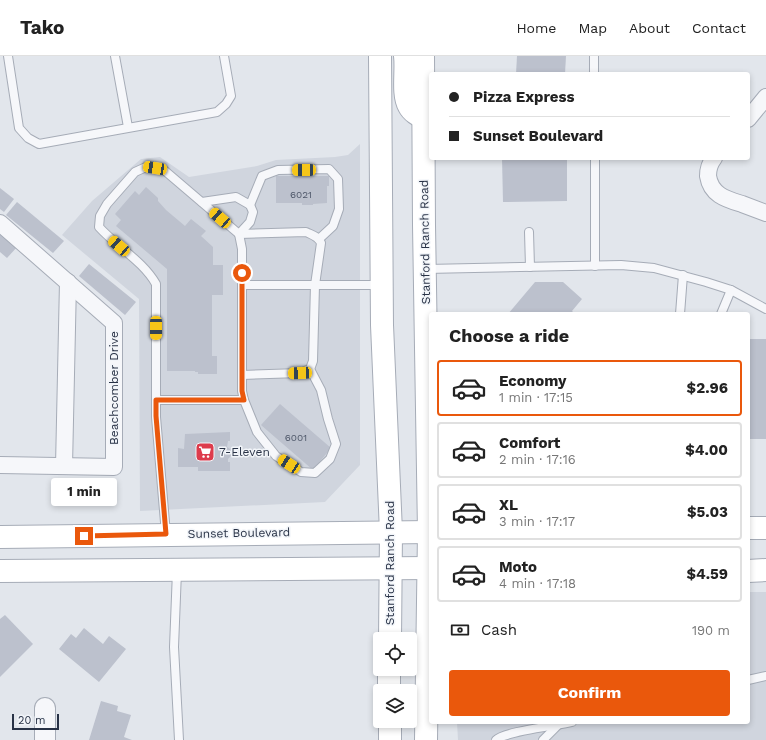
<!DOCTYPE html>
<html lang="en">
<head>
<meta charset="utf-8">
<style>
	body { margin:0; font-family:"Work Sans",sans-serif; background:#f2f2f2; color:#222; height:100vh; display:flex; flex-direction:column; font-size:15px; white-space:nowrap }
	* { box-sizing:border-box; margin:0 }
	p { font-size:13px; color:#767676 }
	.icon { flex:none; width:22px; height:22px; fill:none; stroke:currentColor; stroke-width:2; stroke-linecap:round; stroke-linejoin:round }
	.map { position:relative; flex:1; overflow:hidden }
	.details { position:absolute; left:429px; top:256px; width:321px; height:412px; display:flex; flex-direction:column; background:#fff; border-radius:4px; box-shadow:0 2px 6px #0003 }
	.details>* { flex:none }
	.guide { position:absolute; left:429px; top:16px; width:321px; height:88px; border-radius:4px; box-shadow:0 2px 6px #0003; display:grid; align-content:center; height:88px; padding:0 20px; background:#fff }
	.tools { position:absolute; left:373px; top:576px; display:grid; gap:8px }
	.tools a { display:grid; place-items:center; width:44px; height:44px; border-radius:4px; background:#fff; box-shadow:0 2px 6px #0003; font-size:20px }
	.scale { position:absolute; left:12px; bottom:10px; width:47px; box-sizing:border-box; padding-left:4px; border:2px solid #283246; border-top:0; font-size:11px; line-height:14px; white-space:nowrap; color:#283246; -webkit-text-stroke:3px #f2f5f9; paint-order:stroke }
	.end { position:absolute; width:18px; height:18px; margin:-9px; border:5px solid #ea580c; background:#fff; box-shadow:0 0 0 2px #fff }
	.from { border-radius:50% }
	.bubble { position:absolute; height:28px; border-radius:4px; background:#fff; box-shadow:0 2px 6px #0003; font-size:13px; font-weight:700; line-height:28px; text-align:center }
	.car { position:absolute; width:12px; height:24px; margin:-12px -6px; border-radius:5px; box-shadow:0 0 3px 1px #0007; background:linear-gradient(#f5c518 24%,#345 0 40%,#f5c518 0 76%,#345 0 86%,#f5c518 0) }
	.guide b { display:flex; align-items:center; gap:14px; height:38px; font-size:15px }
	.guide b+b { border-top:1px solid #e0e0e0 }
	.guide i { width:10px; height:10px; background:#222 }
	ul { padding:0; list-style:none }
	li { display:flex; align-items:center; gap:12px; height:56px; margin:0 8px 6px; padding:0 12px; border:2px solid #e0e0e0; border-radius:4px }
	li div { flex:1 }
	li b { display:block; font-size:15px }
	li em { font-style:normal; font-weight:700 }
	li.selected { border-color:#ea580c }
	li>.icon { width:36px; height:36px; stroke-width:1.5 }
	h2 { padding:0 20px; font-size:18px; line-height:48px }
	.pay { display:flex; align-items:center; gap:10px; height:44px; padding:0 20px; font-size:15px }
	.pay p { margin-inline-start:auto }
	.primary-button { display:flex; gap:8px; margin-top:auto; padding:8px 20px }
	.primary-button a { flex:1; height:46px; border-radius:4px; background:#ea580c; color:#fff; font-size:16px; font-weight:700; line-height:46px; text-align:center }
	header { display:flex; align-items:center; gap:24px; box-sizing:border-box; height:56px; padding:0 20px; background:#fff; border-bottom:1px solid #e0e0e0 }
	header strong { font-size:19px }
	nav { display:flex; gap:22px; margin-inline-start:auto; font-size:14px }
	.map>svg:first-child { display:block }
</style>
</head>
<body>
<header>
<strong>Tako</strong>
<nav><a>Home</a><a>Map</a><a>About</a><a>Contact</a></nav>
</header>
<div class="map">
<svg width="766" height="684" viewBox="0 0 766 684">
	<rect width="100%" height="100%" fill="#e2e6ec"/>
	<g fill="#d0d5de">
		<path d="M360,88V409L325,446L140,455L139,243L62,179L92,145L141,103L160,101L189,121L257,110L276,104L335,101L348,99Z"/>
		<path d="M748,536H766V684H458L457,666H748Z"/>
	</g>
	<g fill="#bcc1cd">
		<path d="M517,0H566L565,18H516Z"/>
		<path d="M502,102H567V145L503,146Z"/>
		<path d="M298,117H309V120H329V130H327V147L313,148V149H302V147H276V120H298Z"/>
		<path d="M146,131L158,142V145L166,154L185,170L191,163L206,175L201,180L213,191V209H223V239H212V300H217V318H198V316H195V315H167V213L116,170L121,164L115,158L135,135L139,139Z"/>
		<path d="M0,132L14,143L4,156L0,153Z"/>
		<path d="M17,146L64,185L53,197L6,159Z"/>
		<path d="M0,175L18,190L7,202L0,196Z"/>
		<path d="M89,208L136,246L125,259L79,220Z"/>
		<path d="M535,226H563L582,243L572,255L574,257L572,258H508Z"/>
		<rect x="748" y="283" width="18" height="100"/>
		<path d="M280,348L331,392L313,414L261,369Z"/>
		<path d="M230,376V385H228L227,391L230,393L232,397L230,401L228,403V406H230V415H198V411H178V392L184,393L185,378Z"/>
		<path d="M5,559L33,588L0,621V563Z"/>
		<path d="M84,572L103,588L109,580L126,593L99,626L59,593L71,578L76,582Z"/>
		<path d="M101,645L118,650L117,655L131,659L124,681L132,684H89Z"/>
	</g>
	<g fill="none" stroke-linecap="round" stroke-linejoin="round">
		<g stroke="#a6acb7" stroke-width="10">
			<g id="service">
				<path d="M8,0L19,72L28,82L39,88L217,56L226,48L231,40L224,0"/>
				<path d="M115,0L128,71"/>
				<path d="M594,0V18"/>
				<path d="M595,102V210"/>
				<path d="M202,146L236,141L250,149L253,156L250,166L239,178"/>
				<path d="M250,149L262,120L278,114L329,113L338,123L339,153L333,170L319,183"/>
				<path d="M529,176L530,211"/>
				<path d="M239,178L306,176C312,179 318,180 321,187L315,229L313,305L310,313L300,317L242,319"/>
				<path d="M426,213L621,209L654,212L706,226L731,234L766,253"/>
				<path d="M242,229H381"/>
				<path d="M680,258L683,219"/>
				<path d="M721,258L731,234"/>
				<path d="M156,344H244"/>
				<path d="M166,478L156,361V228C143,205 117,191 99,171L100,160L107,148L135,116L146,111L164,114L239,178L242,193V335L244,344L257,376L276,400L301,416L315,417L330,403L336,388L328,363L321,334L310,313"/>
				<path d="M177,515L174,591L179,684"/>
				<path d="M748,624L766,620"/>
				<path d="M496,684C505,675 557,670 572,666"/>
				<path d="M543,684L558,669"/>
			</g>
		</g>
		<g stroke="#a6acb7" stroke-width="18">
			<g id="minor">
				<path d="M748,63L766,41"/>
				<path d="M714,102C710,107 708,114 708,120C711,139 726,143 742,148C750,151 758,154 766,157"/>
				<path d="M0,167L114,267V411L0,409"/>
				<path d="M64,410L68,226"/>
			</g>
		</g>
		<g stroke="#a6acb7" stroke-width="22">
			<path id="tertiary" d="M45,652V684"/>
		</g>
		<g stroke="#a6acb7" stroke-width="24">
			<g id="secondary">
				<path d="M380,0L382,269L391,476L390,583"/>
				<path d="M405,0C407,14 402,38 409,50C412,56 418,59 424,62"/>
				<path d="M423,0L424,169L429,476L426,684"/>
				<path d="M748,472H766"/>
				<path d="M0,481L431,476"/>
				<path d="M0,515L431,512"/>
				<path d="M748,515L766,514"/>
				<path d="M389,613V635"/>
				<path d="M390,665V684"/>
			</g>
		</g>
		<use href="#service" stroke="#f6f7fa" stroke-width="8"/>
		<use href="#minor" stroke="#f6f7fa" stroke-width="16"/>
		<use href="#tertiary" stroke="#f6f7fa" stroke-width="20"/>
		<use href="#secondary" stroke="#fff" stroke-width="22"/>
	</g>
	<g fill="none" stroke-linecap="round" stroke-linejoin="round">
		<path stroke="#ea580c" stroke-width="5" d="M84,480L166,478L156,360V344H244L242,335V217"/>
	</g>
	<defs>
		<g id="supermarket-square" transform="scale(1)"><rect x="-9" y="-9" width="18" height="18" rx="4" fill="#dd3b4c" stroke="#f2f5f9"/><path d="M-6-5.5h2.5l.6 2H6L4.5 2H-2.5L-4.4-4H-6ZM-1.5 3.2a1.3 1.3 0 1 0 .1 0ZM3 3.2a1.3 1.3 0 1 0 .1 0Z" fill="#fff"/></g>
	</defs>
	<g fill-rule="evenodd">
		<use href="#supermarket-square" x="205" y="396"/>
	</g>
	<g text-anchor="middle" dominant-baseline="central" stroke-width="3" stroke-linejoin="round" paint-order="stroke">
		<g font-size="10" fill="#4d5668">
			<text x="301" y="138">6021</text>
			<text x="296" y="381">6001</text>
		</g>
		<g font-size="12" fill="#283246" stroke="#f2f5f9">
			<text transform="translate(425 186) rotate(-91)">Stanford Ranch Road</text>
			<text transform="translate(114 332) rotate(-90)">Beachcomber Drive</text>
			<text transform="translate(239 477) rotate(-1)">Sunset Boulevard</text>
			<text transform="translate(390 507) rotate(-90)">Stanford Ranch Road</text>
		</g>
		<g font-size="12" fill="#283246" stroke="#f2f5f9" text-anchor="start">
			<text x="219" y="396">7-Eleven</text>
		</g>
	</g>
</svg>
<div class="tools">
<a><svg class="icon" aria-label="locate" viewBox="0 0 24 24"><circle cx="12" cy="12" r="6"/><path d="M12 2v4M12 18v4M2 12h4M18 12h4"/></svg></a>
<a><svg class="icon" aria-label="layers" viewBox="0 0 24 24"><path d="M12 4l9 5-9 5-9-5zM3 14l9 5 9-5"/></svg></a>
</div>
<div class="scale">20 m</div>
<i class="end from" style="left:242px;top:217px"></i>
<i class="end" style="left:84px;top:480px"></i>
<div class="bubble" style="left:51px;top:422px;width:66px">1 min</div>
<i class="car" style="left:155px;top:112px;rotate:279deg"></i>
<i class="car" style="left:304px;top:114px;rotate:269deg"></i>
<i class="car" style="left:220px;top:162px;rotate:311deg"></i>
<i class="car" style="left:119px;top:190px;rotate:311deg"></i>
<i class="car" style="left:156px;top:272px;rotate:180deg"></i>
<i class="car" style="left:300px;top:317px;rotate:268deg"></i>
<i class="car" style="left:289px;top:408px;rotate:303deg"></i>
<div class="guide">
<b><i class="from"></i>Pizza Express</b>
<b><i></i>Sunset Boulevard</b>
</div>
<section class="details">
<h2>Choose a ride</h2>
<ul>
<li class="selected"><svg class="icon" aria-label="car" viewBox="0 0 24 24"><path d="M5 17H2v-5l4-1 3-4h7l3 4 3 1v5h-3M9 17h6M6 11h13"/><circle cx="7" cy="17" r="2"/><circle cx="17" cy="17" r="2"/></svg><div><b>Economy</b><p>1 min · 17:15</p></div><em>$2.96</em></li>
<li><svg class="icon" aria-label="car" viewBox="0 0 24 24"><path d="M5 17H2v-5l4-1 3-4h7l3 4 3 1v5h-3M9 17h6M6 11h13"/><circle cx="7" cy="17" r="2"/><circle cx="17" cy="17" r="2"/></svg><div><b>Comfort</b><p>2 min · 17:16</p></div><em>$4.00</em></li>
<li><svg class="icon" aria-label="car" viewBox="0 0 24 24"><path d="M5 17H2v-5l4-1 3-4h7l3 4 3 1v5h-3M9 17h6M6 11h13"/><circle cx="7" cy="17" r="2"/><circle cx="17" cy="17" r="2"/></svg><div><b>XL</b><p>3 min · 17:17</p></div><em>$5.03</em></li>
<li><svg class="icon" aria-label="car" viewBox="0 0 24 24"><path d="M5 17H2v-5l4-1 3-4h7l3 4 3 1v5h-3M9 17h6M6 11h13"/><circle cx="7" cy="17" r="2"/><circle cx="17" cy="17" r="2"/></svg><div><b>Moto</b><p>4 min · 17:18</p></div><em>$4.59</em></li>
</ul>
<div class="pay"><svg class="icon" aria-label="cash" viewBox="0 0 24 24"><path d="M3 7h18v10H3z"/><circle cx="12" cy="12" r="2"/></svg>Cash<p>190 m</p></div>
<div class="primary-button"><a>Confirm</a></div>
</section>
</div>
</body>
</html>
